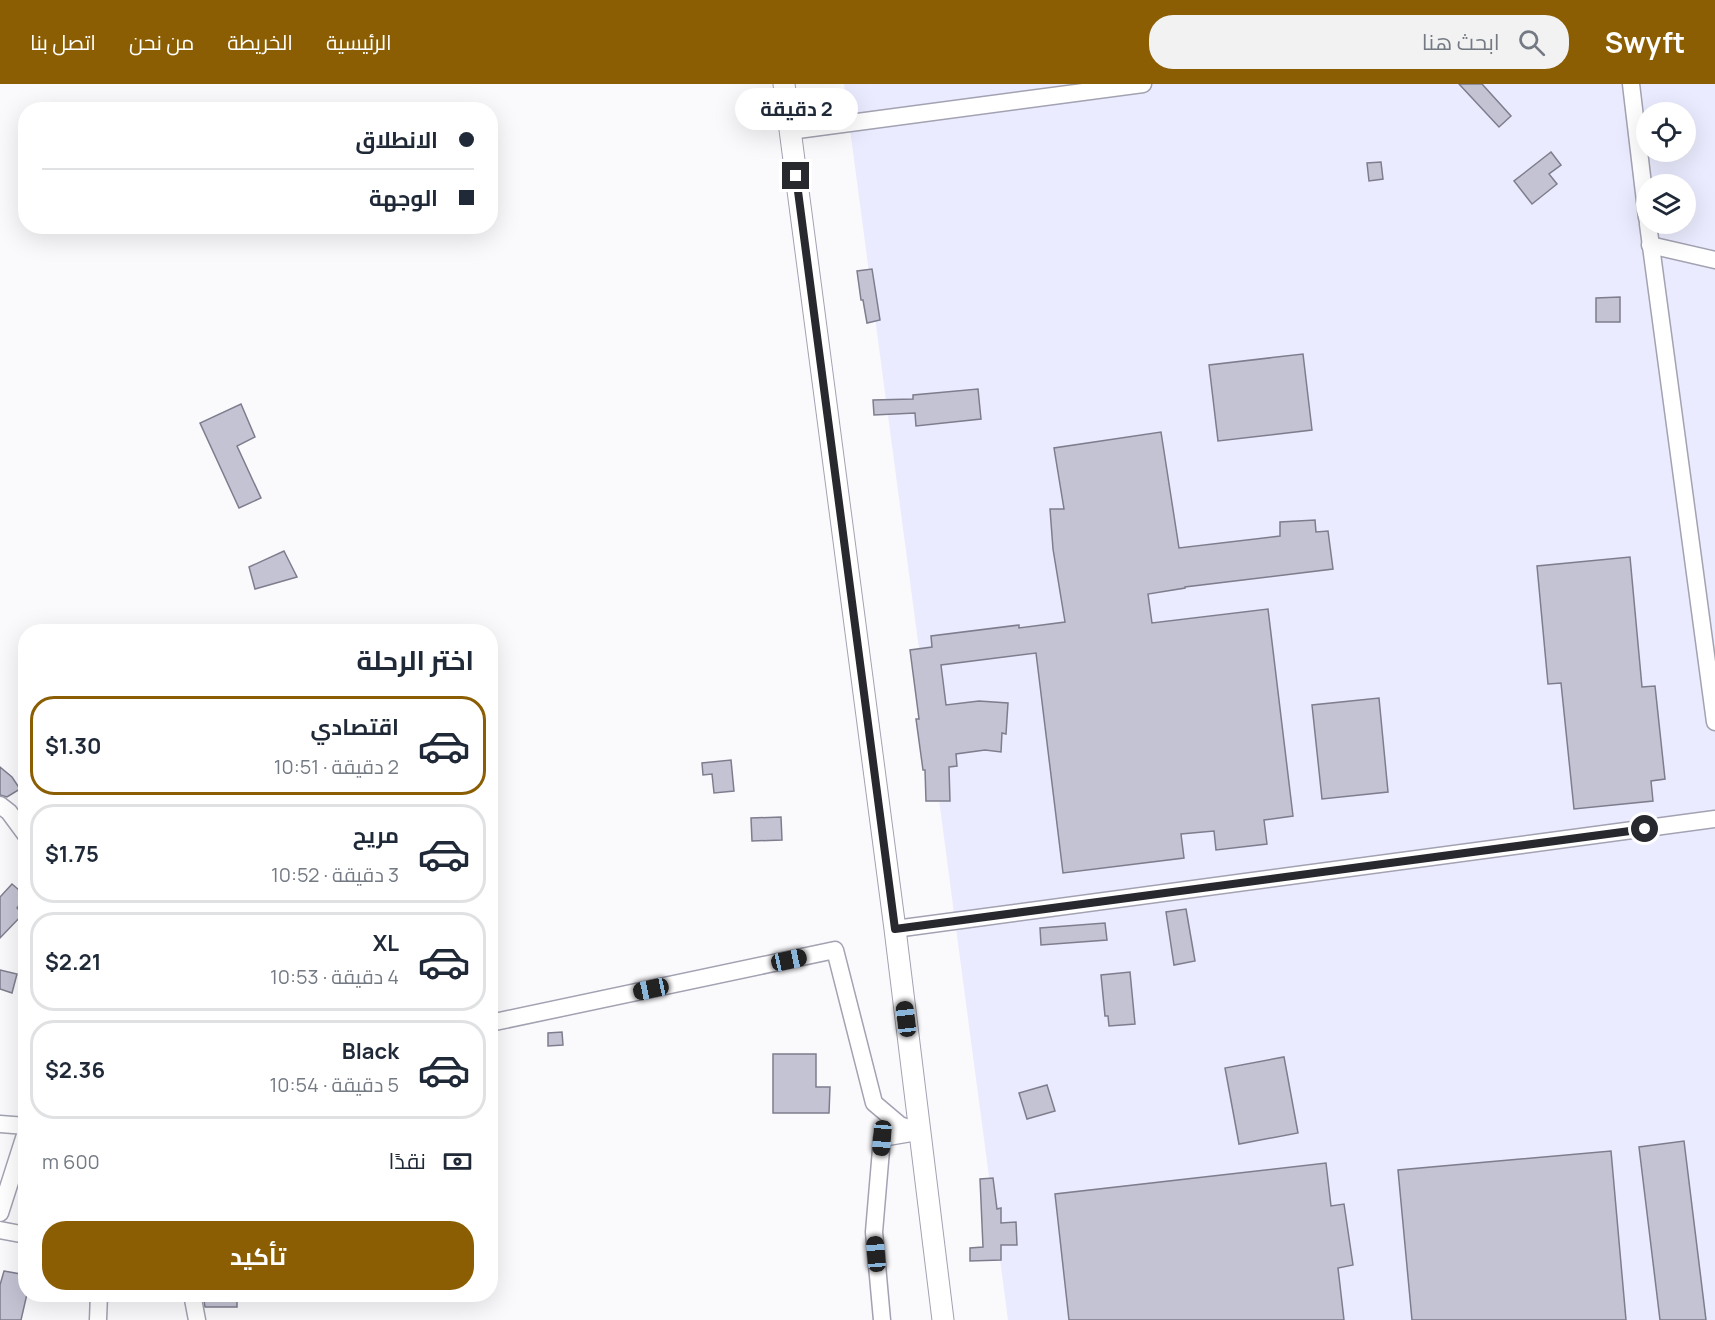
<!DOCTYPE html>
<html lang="ar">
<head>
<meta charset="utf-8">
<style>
	body { margin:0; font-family:Manrope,Cairo,sans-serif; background:#f2f2f3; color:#1f2937; direction:rtl; height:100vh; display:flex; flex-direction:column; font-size:22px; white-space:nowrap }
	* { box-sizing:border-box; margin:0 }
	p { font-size:20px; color:#747a83 }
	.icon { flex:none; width:33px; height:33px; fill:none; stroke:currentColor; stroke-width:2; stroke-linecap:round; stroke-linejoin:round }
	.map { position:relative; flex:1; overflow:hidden; direction:ltr }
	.sheet { position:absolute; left:18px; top:540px; width:480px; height:678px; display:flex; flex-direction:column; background:#fff; border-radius:24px; box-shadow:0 6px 24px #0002; direction:rtl }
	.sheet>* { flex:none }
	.banner { position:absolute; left:18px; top:18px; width:480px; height:132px; border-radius:24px; box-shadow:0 6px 24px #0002; direction:rtl; display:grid; align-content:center; height:132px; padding:0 24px; background:#fff }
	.fabs { position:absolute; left:1636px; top:18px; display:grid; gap:12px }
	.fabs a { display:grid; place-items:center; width:60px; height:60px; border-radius:50%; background:#fff; box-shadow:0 6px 24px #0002; font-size:30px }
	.end { position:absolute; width:27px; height:27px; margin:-14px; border:8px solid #28282f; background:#fff; box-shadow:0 0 0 3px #fff }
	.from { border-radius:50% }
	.bubble { position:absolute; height:42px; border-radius:21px; background:#fff; box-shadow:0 6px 24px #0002; font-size:20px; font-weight:700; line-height:42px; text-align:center; direction:rtl }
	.car { position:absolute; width:18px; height:36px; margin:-18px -9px; border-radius:8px; box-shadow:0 0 4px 2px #0007; background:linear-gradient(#222 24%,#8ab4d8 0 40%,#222 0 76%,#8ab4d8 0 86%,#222 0) }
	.banner b { display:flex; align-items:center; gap:21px; height:57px; font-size:22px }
	.banner b+b { border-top:2px solid #e0e1e3 }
	.banner i { width:15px; height:15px; background:#1f2937 }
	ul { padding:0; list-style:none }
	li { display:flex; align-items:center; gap:18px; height:99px; margin:0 12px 9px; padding:0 12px; border:3px solid #e0e1e3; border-radius:24px }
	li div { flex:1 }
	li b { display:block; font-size:22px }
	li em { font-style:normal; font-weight:700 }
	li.on { border-color:#8b5e03 }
	li>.icon { width:54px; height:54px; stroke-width:1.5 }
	h2 { padding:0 24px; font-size:27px; line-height:72px }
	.pay { display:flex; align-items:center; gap:15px; height:66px; padding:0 24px; font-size:22px }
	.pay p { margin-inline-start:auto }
	.primary-button { display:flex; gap:12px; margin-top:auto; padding:12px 24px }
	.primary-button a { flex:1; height:69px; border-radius:24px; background:#8b5e03; color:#fff; font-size:24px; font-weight:700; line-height:69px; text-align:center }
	header { display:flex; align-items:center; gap:36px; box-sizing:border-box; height:84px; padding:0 30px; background:#8b5e03; color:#fff }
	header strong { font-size:28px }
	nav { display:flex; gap:33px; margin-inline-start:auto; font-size:21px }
	.search { width:420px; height:54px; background:#f2f2f3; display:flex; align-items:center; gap:15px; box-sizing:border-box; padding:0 21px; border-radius:24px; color:#747a83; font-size:22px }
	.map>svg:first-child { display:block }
</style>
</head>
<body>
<header>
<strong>Swyft</strong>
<div class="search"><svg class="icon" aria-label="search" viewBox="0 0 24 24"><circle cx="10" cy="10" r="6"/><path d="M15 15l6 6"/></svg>ابحث هنا</div>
<nav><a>الرئيسية</a><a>الخريطة</a><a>من نحن</a><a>اتصل بنا</a></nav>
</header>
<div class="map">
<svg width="1715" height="1236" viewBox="0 0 1715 1236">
	<rect width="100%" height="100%" fill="#fafafd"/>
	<path fill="#ebebff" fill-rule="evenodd" d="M844,0H1715V1236H1008ZM1647,28H1686V68H1647ZM1647,100H1686V140H1647Z"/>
	<g fill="#c4c3d4" stroke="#7e7d8d" stroke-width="1.5">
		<path d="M1459,0H1482L1511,32L1499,43Z"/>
		<path d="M1551,68L1561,81L1549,90L1557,100L1532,120L1514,97Z"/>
		<path d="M1381,78L1383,95L1369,97L1367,79Z"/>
		<path d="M872,185L880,236L867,239L863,216H861L857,187Z"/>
		<path d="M1620,213V238H1596V214Z"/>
		<path d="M1303,270L1312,346L1218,357L1209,281Z"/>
		<path d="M978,305L981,335L916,342L915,329L874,331L873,316L913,315V311Z"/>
		<path d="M241,320L255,353L237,362L261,414L239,424L200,339Z"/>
		<path d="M1161,348L1179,464L1280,452V438L1315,436L1316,448L1328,447L1333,485L1185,503V504L1148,510L1152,539L1268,525L1293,732L1264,736L1267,760L1216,766L1214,747L1181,750L1184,774L1063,789L1036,569L941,581L946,621L979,617L1008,619L1006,650L1002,649L1001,668L985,666L956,670L957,682L949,683L950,717H926L925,686H923L916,635H919L910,566L932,563L931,552L1019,541V544L1065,538L1053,465L1050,425H1064L1054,364Z"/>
		<path d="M284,467L297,493L255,505L249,483Z"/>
		<path d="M1630,473L1642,603L1655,602L1665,695L1651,697L1653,717L1574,725L1561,599L1548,600L1537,482Z"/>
		<path d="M1379,614L1388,708L1322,715L1312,621Z"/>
		<path d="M731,676L734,707L714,709L712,690L703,691L702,679Z"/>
		<path d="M0,683L12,693L20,705L7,713L0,711Z"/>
		<path d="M781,733L782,756L752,757L751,734Z"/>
		<path d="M12,800L26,812L17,824L23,830L0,854V813Z"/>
		<path d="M1186,825L1195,877L1174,881L1166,828Z"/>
		<path d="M1105,839L1107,856L1041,861L1040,844Z"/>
		<path d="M0,886L17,890L12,909L0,905Z"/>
		<path d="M1130,888L1135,940L1109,942L1108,932H1105L1101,891Z"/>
		<path d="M562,948L563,961L548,962V949Z"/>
		<path d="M773,970H816V1003H830L829,1029H773Z"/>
		<path d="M1284,973L1298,1049L1239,1060L1225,984Z"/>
		<path d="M1047,1001L1055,1027L1027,1035L1019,1009Z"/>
		<path d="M1684,1057L1706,1236H1660L1639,1063Z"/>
		<path d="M1611,1067L1626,1236H1412L1398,1086Z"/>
		<path d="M1326,1079L1331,1122L1344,1120L1353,1181L1338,1184L1344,1236H1069L1055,1110Z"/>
		<path d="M993,1094L997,1125L1001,1124V1139L1016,1138L1017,1161H1001V1176L970,1177V1164L983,1163L980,1095Z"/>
		<path d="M4,1187L26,1191V1210H27L21,1236H0V1201Z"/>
		<path d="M203,1210H237V1223H205Z"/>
	</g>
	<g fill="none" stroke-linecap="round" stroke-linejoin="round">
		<g stroke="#a2a2b2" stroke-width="19">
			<g id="minor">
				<path d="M1631,0L1647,134"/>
				<path d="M790,47L1143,0"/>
				<path d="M1648,140L1715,638"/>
				<path d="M1650,161L1715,176"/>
				<path d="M0,721L9,728L26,751"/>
				<path d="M895,845L1715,735"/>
				<path d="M490,939L835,866L874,1019L900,1041L920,1048"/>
				<path d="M0,1040L26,1042"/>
				<path d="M0,1129L26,1048"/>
				<path d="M0,1146L26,1151"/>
				<path d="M192,1210L197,1236"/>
				<path d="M98,1236L99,1210"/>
				<path d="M882,1236L874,1148L882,1054L917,1048"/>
			</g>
		</g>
		<g stroke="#a2a2b2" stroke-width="23">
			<path id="tertiary" d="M784,0L895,845L943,1236"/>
		</g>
		<use href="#minor" stroke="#fff" stroke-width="16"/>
		<use href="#tertiary" stroke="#fff" stroke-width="21"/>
	</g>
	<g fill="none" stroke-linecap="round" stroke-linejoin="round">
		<path stroke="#28282f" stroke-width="8" d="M796,92L895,845L1645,745"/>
	</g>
</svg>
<div class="fabs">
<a><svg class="icon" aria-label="locate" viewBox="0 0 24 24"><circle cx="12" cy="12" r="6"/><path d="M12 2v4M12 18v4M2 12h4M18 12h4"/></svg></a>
<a><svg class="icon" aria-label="layers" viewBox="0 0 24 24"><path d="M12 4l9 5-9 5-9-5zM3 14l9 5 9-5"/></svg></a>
</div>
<i class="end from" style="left:1645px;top:745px"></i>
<i class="end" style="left:796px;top:92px"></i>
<div class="bubble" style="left:735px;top:4px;width:123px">2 دقيقة</div>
<i class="car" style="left:789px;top:876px;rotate:78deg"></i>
<i class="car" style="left:651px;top:905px;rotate:258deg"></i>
<i class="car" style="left:906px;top:935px;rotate:353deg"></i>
<i class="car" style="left:882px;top:1054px;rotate:185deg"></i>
<i class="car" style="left:876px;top:1170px;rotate:355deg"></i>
<div class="banner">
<b><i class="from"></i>الانطلاق</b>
<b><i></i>الوجهة</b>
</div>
<section class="sheet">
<h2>اختر الرحلة</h2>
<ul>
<li class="on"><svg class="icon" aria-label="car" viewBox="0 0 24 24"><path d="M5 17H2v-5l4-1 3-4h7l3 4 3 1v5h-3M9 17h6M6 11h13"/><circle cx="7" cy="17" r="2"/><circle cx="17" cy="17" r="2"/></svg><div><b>اقتصادي</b><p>2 دقيقة · 10:51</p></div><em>$1.30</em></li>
<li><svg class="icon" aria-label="car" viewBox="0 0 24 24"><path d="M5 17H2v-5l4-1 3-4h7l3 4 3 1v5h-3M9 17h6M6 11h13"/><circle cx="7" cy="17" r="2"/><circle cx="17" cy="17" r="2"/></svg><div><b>مريح</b><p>3 دقيقة · 10:52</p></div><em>$1.75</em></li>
<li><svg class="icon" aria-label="car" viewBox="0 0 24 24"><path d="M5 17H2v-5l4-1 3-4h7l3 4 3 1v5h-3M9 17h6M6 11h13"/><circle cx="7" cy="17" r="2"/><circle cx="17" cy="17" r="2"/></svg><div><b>XL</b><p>4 دقيقة · 10:53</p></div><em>$2.21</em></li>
<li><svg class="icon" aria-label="car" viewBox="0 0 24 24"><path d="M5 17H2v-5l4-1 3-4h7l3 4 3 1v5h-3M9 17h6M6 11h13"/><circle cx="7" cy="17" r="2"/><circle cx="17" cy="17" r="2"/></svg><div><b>Black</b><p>5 دقيقة · 10:54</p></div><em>$2.36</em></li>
</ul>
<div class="pay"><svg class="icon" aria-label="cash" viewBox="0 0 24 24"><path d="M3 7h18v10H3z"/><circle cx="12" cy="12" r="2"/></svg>نقدًا<p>600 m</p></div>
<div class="primary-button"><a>تأكيد</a></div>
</section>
</div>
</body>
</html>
